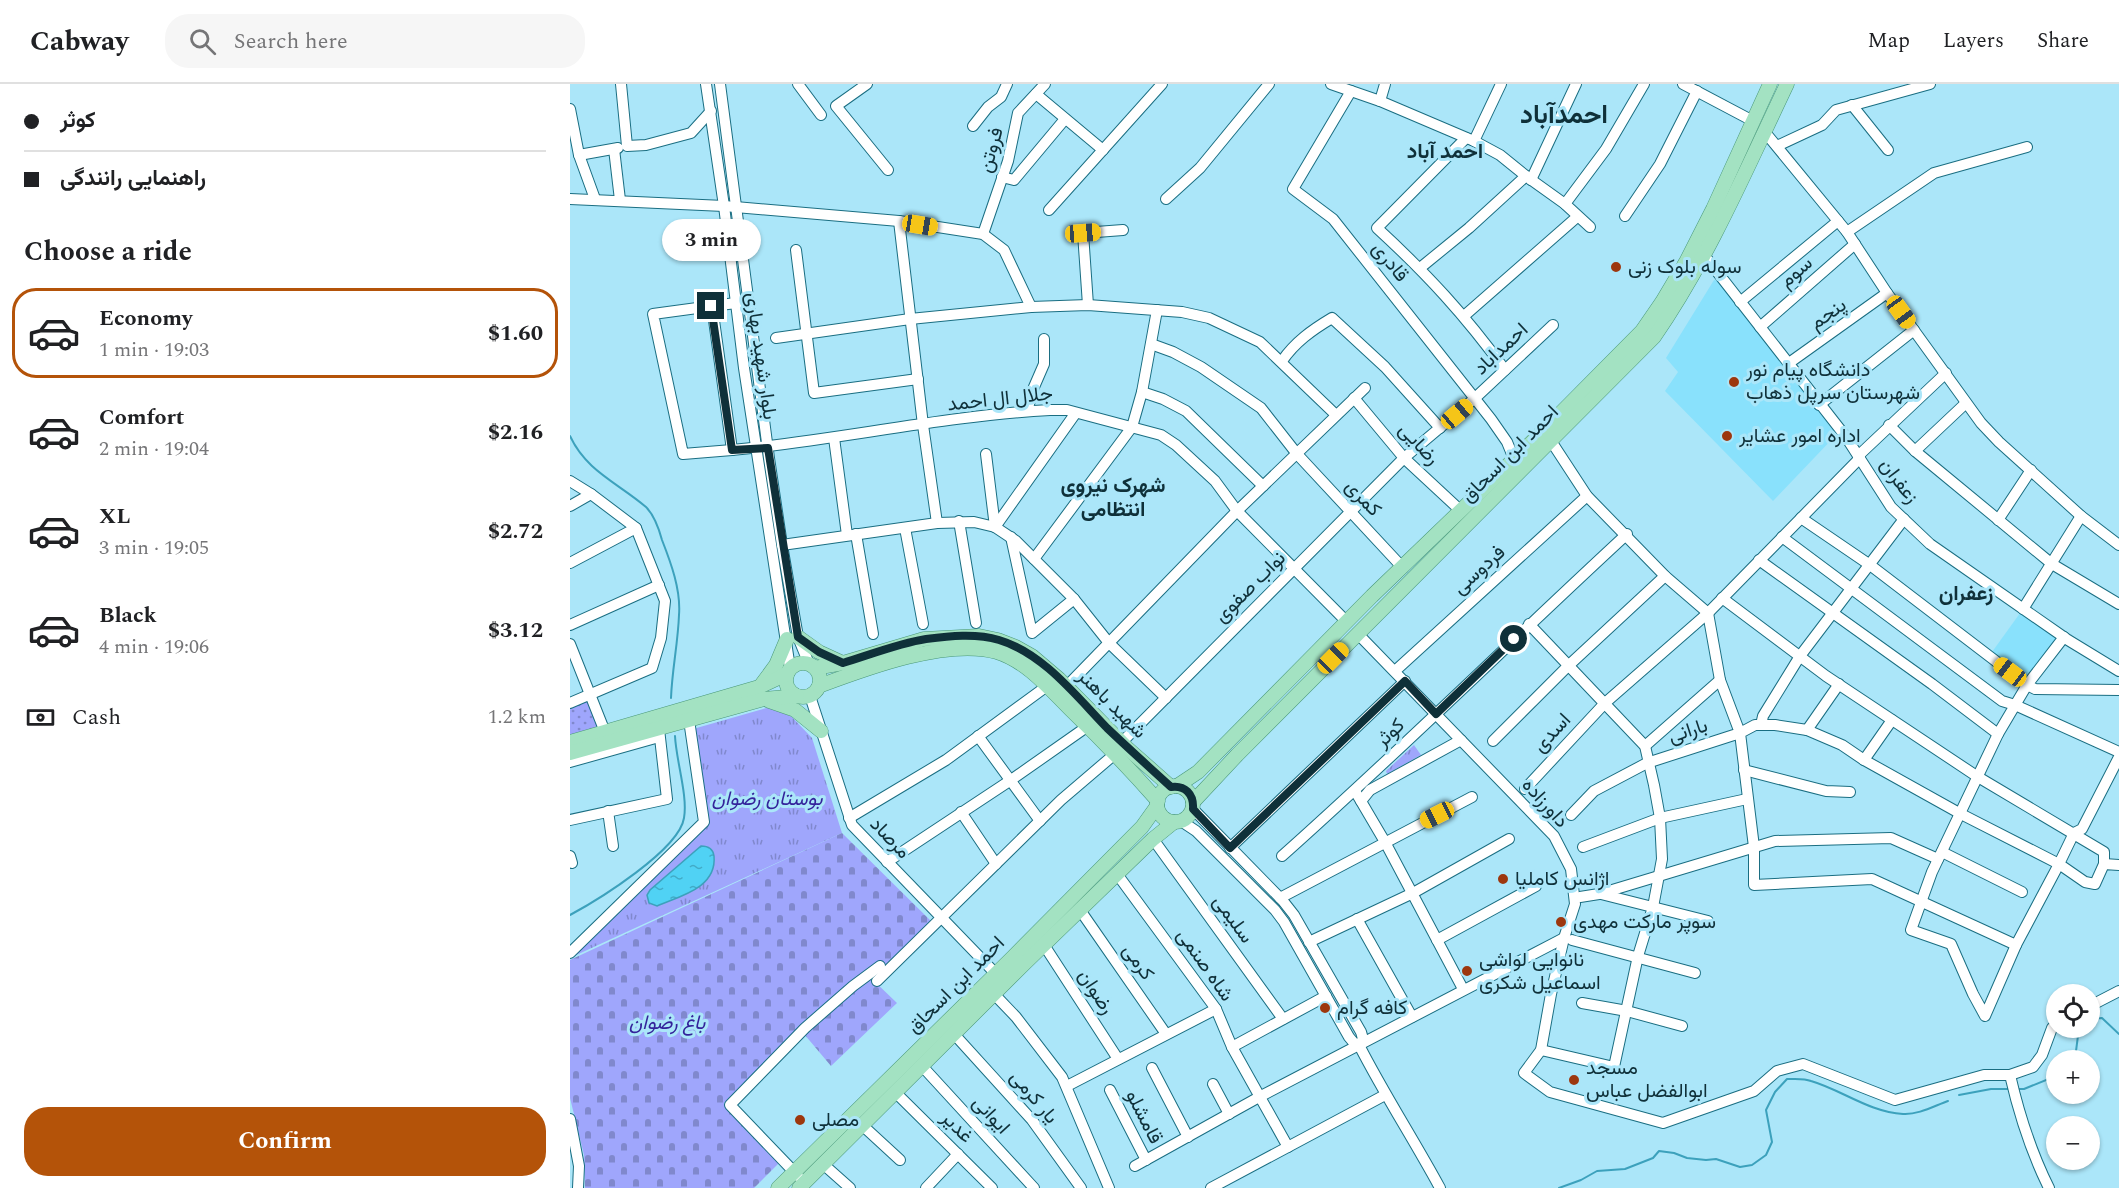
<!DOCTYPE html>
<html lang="en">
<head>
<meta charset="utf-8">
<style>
	body { margin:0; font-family:Spectral,Vazirmatn,serif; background:#f6f6f6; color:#202124; height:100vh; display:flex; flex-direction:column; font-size:22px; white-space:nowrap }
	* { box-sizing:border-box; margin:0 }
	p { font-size:20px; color:#757577 }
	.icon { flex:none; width:33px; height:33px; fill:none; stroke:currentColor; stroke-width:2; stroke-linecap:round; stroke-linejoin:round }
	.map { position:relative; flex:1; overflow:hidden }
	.drawer { display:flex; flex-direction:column; background:#fff; width:570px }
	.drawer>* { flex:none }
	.hud { display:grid; align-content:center; height:132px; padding:0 24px; background:#fff }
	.controls { position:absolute; left:1476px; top:900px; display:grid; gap:12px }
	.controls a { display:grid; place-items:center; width:54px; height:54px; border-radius:50%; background:#fff; box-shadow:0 2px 4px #0004; font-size:30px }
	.end { position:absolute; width:27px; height:27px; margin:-14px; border:8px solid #0f3039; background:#fff; box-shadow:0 0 0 3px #fff }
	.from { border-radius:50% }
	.bubble { position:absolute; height:42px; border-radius:21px; background:#fff; box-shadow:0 2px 4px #0004; font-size:20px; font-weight:700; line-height:42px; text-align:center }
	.car { position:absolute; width:18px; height:36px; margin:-18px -9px; border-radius:8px; box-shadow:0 0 4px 2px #0007; background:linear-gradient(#f5c518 24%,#345 0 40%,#f5c518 0 76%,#345 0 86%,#f5c518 0) }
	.hud b { display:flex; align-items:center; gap:21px; height:57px; font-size:22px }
	.hud b+b { border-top:2px solid #e0e0e0 }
	.hud i { width:15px; height:15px; background:#202124 }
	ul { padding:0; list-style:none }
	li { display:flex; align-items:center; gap:18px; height:90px; margin:0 12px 9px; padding:0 12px; border:3px solid transparent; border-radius:24px }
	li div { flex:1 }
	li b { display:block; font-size:22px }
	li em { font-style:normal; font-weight:700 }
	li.selected { border-color:#b45309 }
	li>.icon { width:54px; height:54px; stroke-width:1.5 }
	h2 { padding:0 24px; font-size:27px; line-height:72px }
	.pay { display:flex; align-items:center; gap:15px; height:66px; padding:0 24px; font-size:22px }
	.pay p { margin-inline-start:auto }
	.action { display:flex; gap:12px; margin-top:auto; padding:12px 24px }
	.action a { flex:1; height:69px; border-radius:24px; background:#b45309; color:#fff; font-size:24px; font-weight:700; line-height:69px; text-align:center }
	header { display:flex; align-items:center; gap:36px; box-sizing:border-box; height:84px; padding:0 30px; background:#fff; border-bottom:2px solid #e0e0e0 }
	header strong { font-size:28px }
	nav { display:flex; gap:33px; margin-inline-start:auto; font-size:21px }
	.search { width:420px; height:54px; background:#f6f6f6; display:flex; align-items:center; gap:15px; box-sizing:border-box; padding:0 21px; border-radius:24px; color:#757577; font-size:22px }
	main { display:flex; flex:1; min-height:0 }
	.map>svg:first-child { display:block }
</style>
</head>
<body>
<header>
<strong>Cabway</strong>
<div class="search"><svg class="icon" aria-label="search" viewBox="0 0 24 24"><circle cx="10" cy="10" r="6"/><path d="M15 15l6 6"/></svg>Search here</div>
<nav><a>Map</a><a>Layers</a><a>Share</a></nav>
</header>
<main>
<section class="drawer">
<div class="hud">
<b><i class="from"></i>کوثر</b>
<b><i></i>راهنمایی رانندگی</b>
</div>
<h2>Choose a ride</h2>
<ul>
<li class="selected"><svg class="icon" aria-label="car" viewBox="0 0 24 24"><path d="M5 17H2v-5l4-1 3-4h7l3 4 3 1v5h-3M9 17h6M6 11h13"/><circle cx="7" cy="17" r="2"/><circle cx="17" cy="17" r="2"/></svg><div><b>Economy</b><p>1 min · 19:03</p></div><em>$1.60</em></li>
<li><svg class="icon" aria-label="car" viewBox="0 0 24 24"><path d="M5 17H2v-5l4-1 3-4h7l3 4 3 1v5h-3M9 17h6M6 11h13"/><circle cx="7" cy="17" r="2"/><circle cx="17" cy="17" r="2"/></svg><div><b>Comfort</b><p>2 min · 19:04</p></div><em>$2.16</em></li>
<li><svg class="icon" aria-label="car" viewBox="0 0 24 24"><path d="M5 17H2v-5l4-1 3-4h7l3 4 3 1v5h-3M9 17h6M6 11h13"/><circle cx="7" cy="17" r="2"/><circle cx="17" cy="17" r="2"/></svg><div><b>XL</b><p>3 min · 19:05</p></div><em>$2.72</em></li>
<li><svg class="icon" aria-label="car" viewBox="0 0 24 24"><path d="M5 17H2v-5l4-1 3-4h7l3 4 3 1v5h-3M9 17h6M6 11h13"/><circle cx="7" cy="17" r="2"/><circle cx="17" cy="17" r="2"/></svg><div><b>Black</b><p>4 min · 19:06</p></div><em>$3.12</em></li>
</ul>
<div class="pay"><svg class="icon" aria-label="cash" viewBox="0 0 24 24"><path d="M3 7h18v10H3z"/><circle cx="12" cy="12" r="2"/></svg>Cash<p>1.2 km</p></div>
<div class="action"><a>Confirm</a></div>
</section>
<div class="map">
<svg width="1549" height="1104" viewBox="0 0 1549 1104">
	<defs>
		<pattern id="grass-tufts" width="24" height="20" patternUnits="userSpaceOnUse" patternTransform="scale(1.5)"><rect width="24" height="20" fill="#9fa6fc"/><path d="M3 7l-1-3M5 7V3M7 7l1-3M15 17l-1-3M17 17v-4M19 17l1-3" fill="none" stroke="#8088cd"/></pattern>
		<pattern id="cemetery-stones" width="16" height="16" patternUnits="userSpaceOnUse" patternTransform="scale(1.5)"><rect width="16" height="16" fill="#9fa6fc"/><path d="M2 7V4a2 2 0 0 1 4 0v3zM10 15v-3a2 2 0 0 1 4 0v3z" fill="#8088cd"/></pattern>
		<pattern id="garden-dots" width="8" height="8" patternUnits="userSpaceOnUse" patternTransform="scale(1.5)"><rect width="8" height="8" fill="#9fa6fc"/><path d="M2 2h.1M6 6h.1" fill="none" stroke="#8088cd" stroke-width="1.8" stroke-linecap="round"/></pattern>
		<pattern id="water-ripples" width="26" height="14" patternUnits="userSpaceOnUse" patternTransform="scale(1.5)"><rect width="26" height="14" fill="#50d2f4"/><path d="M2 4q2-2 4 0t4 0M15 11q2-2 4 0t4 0" fill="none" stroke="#41abc7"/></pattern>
	</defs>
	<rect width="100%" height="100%" fill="#abe6f9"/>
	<g fill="#89e1fc">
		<path d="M1144,196L1149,197L1267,350L1203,417L1095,307L1108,288L1096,274Z"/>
		<path d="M1453,525L1487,556L1488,560L1456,592L1422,568Z"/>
	</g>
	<g fill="url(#grass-tufts)">
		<path d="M200,623L222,633L242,654L272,749L2,873L138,739L123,645Z"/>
		<path d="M844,661L851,671L817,690L816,687Z"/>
	</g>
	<path fill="url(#cemetery-stones)" d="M272,749L362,838L302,895L327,919L261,982L229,944L154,1019L209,1079L184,1104H15L14,1071L0,1014V876Z"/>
	<path fill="url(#garden-dots)" d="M16,612L31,645L0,654V619Z"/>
	<path fill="url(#water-ripples)" stroke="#3ca1bc" stroke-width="1.5" d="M131,762C138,762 143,764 144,772C147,804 110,812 87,822L79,819L77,811L80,806Z"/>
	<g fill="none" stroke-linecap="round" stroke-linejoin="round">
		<g stroke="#3ca1bc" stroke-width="2">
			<path d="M0,352C16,387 48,399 76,423C84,431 89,445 92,456C101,479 111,506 109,531C108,559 102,586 101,614"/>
			<path d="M0,831C28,816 109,766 114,734C118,712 106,676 105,652"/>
			<path d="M1520,935L1532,934L1549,950"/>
			<path d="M1500,976L1506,967L1509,944"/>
			<path d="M1448,1005H1454L1486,992"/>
			<path d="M1389,1011L1421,1005H1439"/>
			<path d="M989,1104L1011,1096L1027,1087L1055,1085L1083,1074L1089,1067L1104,1069L1117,1074L1136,1076L1146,1075L1170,1083L1182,1081L1196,1071L1202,1058L1196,1026L1205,1008L1217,995C1225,995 1234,994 1241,997C1272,1006 1299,1028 1333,1030C1348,1031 1364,1022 1378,1017"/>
		</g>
		<g stroke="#1a6e82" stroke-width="12">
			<g id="minor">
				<path d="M51,0L57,62L76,61L121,49L141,27"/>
				<path d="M136,0L154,122L174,284L220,584"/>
				<path d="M150,0L199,374L212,461L228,553L239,580"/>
				<path d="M228,0L251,31"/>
				<path d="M297,0L266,22L318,86"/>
				<path d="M761,0L810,17L904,57L930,71L956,92L995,120L1020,143"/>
				<path d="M1113,0L1183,37"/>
				<path d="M781,7L723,105L763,135L921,335L937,358L944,375"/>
				<path d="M466,10L533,66"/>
				<path d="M810,17L815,0"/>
				<path d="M1282,21L1318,66"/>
				<path d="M0,25L9,71L25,115"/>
				<path d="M403,42L418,23L431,13L437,0"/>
				<path d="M1194,47L1277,148L1317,209L1411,339L1429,358L1511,432L1549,461"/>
				<path d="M896,54L807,144C857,190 895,231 935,286"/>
				<path d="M904,57L931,0"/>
				<path d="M1207,62L1252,41L1266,26L1360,0"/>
				<path d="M44,65L50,116"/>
				<path d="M9,71L48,64"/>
				<path d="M432,93L444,96L495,35"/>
				<path d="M961,96L1006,0"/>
				<path d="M0,115L154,122L329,137L413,150L434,166L461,223"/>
				<path d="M596,115L630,84L699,0"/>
				<path d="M995,120L1036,65L1074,0"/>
				<path d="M479,126L592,0"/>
				<path d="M1055,132L1090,80L1127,7"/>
				<path d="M329,137L353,341L367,439"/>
				<path d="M1277,148L1364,89L1457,63"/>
				<path d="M413,150L438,77L448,29L475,0"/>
				<path d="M226,166L244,309L348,295"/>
				<path d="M1134,171L1276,353L1321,423L1360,460L1498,556L1549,587"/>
				<path d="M850,184L899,144L956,92"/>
				<path d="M1170,218L1268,137"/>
				<path d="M166,219L142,222L162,366C268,356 373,332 480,326H497L591,351L606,361L645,397L667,427L777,538"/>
				<path d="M518,221L513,149L553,146"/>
				<path d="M142,222L83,230L113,370L162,366"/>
				<path d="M894,232L1007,133"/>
				<path d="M1190,243L1285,160"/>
				<path d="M206,254L340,235L461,223L518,221L612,228L639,234L690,258L766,331"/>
				<path d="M581,260L603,268L631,283L691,324L727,370L833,484"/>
				<path d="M712,277C725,258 742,246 762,234L815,283L870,344"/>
				<path d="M1219,279L1317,209"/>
				<path d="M572,308L593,315L616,327L693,402"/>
				<path d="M784,314L834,374L891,427"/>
				<path d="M1249,321L1344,246"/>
				<path d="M457,327L464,303L474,280V255"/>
				<path d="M1319,341L1345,367L1482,480L1549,520"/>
				<path d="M264,354L277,451"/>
				<path d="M981,357L1017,412L1095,492L1138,529L1150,596L1170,649L1184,763V801L1302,795L1446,861L1489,780L1391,730L1294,676L1272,661L1237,646L1205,641H1185L1170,649L1077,679L1024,707L1001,731"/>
				<path d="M1345,367L1396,319"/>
				<path d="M416,370L425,443"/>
				<path d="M1288,372L1376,289"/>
				<path d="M0,397L21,410L66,444L95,517L91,554L82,584L0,619"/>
				<path d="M0,422L21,410"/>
				<path d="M1231,434L1300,481L1457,601L1465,605L1549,606"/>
				<path d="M1428,436L1461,386"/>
				<path d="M389,437L406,539"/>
				<path d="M425,443L505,330"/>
				<path d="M335,444L353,540"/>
				<path d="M286,450L303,550"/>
				<path d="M441,453L462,549L504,515"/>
				<path d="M1212,453L1432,617L1445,621L1549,668"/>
				<path d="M212,461L367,439L404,438L425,443L446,457L504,515L539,559L596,614"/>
				<path d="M464,475L562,343L572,308L587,226"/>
				<path d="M1189,476L1362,600L1428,650"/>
				<path d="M0,479L66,444"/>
				<path d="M1152,514L1256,592L1408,693L1534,768V780"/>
				<path d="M1453,525L1511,432"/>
				<path d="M959,540L1075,662L1084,701L1090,734L1092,775L1083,823L1068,872L1044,983L971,966"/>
				<path d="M0,541L89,501"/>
				<path d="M787,549L984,752L1001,785L1005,820L994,854L981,910L971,966L954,989L980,1008L1093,1039L1184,1007L1207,987L1233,980L1325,1016L1414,991H1440L1463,983L1472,971L1482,944L1486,940"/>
				<path d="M0,560L35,648"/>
				<path d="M825,587L1017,412"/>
				<path d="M496,603L667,427L795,304"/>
				<path d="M240,612L282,741L426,890"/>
				<path d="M1191,641L1193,632L1230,572L1334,435"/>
				<path d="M1237,646L1269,600"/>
				<path d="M408,652L470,737"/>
				<path d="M923,657L998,582L1095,492"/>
				<path d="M552,658L834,374L904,315L983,241"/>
				<path d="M1075,662L1150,596"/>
				<path d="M1549,673L1512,745L1504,749L1489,780L1515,798L1525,800L1534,780L1549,781"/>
				<path d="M1294,676L1322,636"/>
				<path d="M0,678L89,653"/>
				<path d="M1174,686L1256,707L1280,708"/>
				<path d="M955,705L1035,619L1138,529L1290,374"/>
				<path d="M785,707L815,758L893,905"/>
				<path d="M791,717L800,706L891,656"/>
				<path d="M623,725L713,817L724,831L791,948L793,955L789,961"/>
				<path d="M38,727L43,762"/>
				<path d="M391,728L426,780"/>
				<path d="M279,734L376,676L477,602"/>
				<path d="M0,736L97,715L89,645"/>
				<path d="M611,737L626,747L705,826L714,838L779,953L784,959L789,961"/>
				<path d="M583,755L713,935"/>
				<path d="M1013,763L1090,734L1177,715"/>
				<path d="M660,764L835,597"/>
				<path d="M1372,768L1452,808"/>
				<path d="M0,772L2,779"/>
				<path d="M712,772C829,668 941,557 1057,450"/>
				<path d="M317,778L441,696L518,642"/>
				<path d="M547,790L646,925L662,963L718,1063"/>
				<path d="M1031,810L1138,837"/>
				<path d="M1010,813L1029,810L1205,757L1321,754L1368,775"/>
				<path d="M710,814L902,713"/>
				<path d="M510,826L596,950"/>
				<path d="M787,835L842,933"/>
				<path d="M867,856L966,802"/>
				<path d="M1002,856L1125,889"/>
				<path d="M739,858L843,809L939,755"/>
				<path d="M474,861L548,975"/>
				<path d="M1446,861L1415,932L1403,910L1381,860L1341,846L1362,788L1428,650L1457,601L1494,553"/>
				<path d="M0,869L134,738L119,636"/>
				<path d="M307,897L491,716L546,669"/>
				<path d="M424,910L446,933L492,993L539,1104"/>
				<path d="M1012,919L1057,927L1112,942"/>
				<path d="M1520,922L1549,907"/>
				<path d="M384,950L462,1036L511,1104"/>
				<path d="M789,961C814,1010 844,1056 870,1104"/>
				<path d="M662,963L756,912"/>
				<path d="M352,982L464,1104"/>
				<path d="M582,984L618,1053"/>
				<path d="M1440,991C1449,1030 1461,1068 1479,1104"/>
				<path d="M643,1000L659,1030"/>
				<path d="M497,1002L646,925"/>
				<path d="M540,1006L576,1076"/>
				<path d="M325,1008L422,1104"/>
				<path d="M0,1035L9,1082L8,1104"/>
				<path d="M292,1041L330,1076"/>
				<path d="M253,1080L280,1104"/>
				<path d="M565,1082L691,1012L994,854"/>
				<path d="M228,1092L160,1021L235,944L283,902L310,882"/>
				<path d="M356,1104L388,1070"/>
				<path d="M641,1104L815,1011"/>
			</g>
		</g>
		<g stroke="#489777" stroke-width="15">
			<g id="major">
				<path d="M228,553L249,568L273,579"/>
				<circle cx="233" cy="596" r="17"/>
				<path d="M245,584L273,579L354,555L409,552L428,556L446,563L462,572L489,595L557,664L601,703"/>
				<path d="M192,600L206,581L217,555"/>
				<path d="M249,602C297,584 377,554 427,568C456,577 478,603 499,624C530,654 559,684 588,717"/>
				<path d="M199,617L225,626L251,647"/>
				<path d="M0,658L189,603L217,590"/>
				<path d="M0,669L194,615L227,612"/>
				<path d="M607,702L628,688L802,512L964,356L1072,247L1092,218L1117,176L1143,125L1200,0"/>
				<circle cx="605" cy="720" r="18"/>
				<path d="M623,718L667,671L1084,253C1138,175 1176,86 1217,0"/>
				<path d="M208,1104L442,874L572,743L587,722"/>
				<path d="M229,1104L454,880L583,755L604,738"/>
			</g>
		</g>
		<use href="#minor" stroke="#fff" stroke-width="10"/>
		<use href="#major" stroke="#a3e2c2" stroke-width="14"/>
	</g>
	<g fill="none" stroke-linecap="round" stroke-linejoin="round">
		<path stroke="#0f3039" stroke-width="8" d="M141,222L162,366L198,364L228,553L249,568L273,579C299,571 330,559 356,555C379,552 406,549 429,556C473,569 506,612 537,644C558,664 579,683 601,703C615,701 624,710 623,725L660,764L835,597L866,630L944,555"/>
	</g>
	<g fill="#9d370e" stroke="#abe6f9" stroke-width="2">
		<circle cx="1046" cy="183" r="6"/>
		<circle cx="1164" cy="298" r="6"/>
		<circle cx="1157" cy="352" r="6"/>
		<circle cx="933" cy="795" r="6"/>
		<circle cx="991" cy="838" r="6"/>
		<circle cx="897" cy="887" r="6"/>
		<circle cx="755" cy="924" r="6"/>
		<circle cx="1004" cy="996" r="6"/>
		<circle cx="230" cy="1036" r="6"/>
	</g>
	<g text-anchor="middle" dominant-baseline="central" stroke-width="6" stroke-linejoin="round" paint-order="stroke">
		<g font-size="20" fill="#0f3039" stroke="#abe6f9">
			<text transform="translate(421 66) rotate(-74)">فروتن</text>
			<text transform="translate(820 178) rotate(51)">قادری</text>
			<text transform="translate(1226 188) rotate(-41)">سوم</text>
			<text transform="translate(1258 230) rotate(-35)">پنجم</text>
			<text transform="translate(931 265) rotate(-43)">احمداباد</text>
			<text transform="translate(191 272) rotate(82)">بلوار شهید بهاری</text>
			<text transform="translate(430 315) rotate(-6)">جلال ال احمد</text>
			<text transform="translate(849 360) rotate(47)">رضایی</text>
			<text transform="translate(940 370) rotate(-45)">احمد ابن اسحاق</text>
			<text transform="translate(1329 397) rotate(53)">زعفران</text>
			<text transform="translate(793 414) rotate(47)">کمری</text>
			<text transform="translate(909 486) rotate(-42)">فردوسی</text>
			<text transform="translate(680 503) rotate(-45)">نواب صفوی</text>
			<text transform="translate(542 620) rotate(45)">شهید باهنر</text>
			<text transform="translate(1118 647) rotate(-18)">بارانی</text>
			<text transform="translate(820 649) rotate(-44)">کوثر</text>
			<text transform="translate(982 649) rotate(-47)">اسدی</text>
			<text transform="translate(975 719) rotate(48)">داورزاده</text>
			<text transform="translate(320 754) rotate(46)">مرصاد</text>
			<text transform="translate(663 835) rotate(54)">سلیمی</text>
			<text transform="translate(568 878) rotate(55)">کرمی</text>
			<text transform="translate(635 881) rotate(55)">شاه صنمی</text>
			<text transform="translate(386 901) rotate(-45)">احمد ابن اسحاق</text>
			<text transform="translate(526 908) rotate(57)">رضوان</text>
			<text transform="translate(464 1013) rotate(50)">یار کرمی</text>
			<text transform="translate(421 1031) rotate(47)">ایوانی</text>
			<text transform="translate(574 1033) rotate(63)">قامشلو</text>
			<text transform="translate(387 1043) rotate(45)">غدیر</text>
		</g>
		<g font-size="20" fill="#0f3039" stroke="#abe6f9" text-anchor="start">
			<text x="1058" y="183">سوله بلوک زنی</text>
			<text x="1176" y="286">دانشگاه پیام نور<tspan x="1176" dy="23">شهرستان سرپل ذهاب</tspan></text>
			<text x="1169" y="352">اداره امور عشایر</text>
			<text x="945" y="795">اژانس کاملیا</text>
			<text x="1003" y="838">سوپر مارکت مهدی</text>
			<text x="909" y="876">نانوایی لواشی<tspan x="909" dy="23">اسماعیل شکری</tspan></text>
			<text x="767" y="924">کافه گرام</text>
			<text x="1016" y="984">مسجد<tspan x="1016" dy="23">ابوالفضل عباس</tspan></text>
			<text x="242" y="1036">مصلی</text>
		</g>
		<g font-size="20" font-style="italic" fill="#34239b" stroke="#abe6f9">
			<text x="197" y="715">بوستان رضوان</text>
			<text x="97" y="939">باغ رضوان</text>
		</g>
		<g font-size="21" font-weight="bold" fill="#0f3039" stroke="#abe6f9">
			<text x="875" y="68">احمد آباد</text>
			<text x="543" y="402">شهرک نیروی<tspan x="543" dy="24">انتظامی</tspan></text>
			<text x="1396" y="510">زعفران</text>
		</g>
		<g font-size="26" font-weight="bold" fill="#0f3039" stroke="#abe6f9">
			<text x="994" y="31">احمدآباد</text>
		</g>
	</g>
</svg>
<div class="controls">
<a><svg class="icon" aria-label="locate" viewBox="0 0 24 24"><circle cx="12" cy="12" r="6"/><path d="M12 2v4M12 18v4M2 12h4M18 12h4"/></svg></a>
<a>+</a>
<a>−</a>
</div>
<i class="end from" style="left:944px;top:555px"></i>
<i class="end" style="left:141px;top:222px"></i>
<div class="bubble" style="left:92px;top:135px;width:99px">3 min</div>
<i class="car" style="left:350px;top:141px;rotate:99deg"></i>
<i class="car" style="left:513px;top:149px;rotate:86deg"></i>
<i class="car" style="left:1331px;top:228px;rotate:144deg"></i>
<i class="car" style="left:887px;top:330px;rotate:50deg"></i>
<i class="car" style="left:763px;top:574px;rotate:45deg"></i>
<i class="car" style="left:1440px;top:588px;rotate:307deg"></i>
<i class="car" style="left:867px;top:731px;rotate:243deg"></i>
</div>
</main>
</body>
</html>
